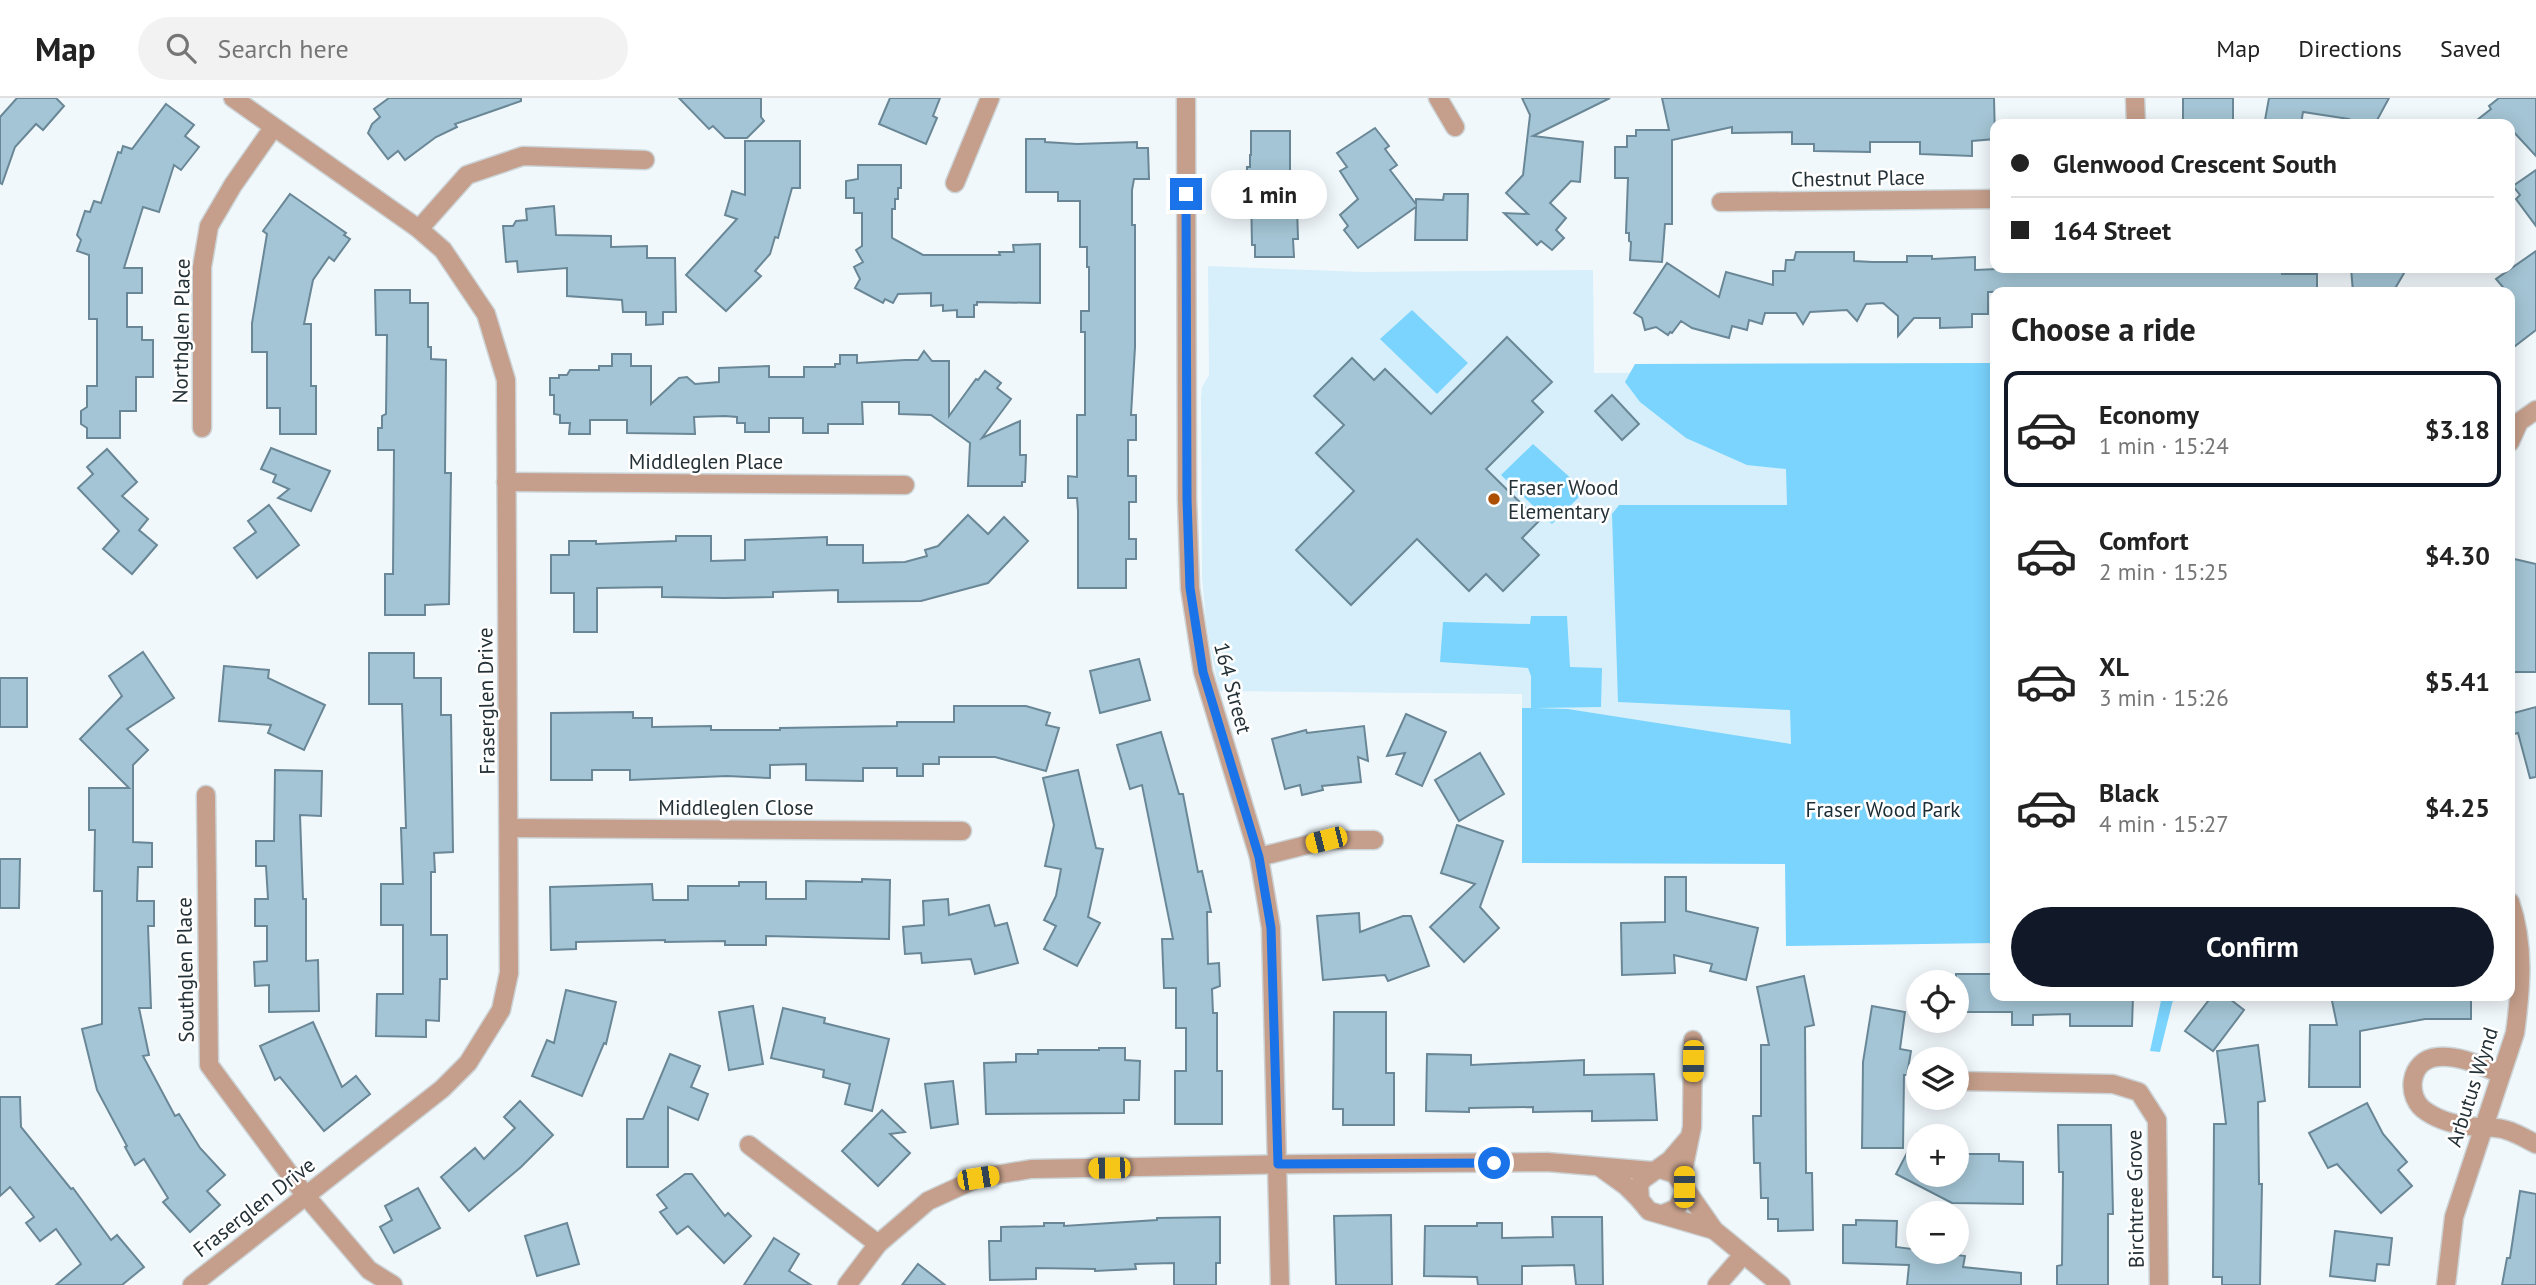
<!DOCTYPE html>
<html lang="en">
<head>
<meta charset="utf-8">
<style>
	body { margin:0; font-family:"PT Sans",sans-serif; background:#f2f2f2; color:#222; height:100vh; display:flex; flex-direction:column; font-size:26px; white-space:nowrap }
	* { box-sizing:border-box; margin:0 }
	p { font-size:23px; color:#767676 }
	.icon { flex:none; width:38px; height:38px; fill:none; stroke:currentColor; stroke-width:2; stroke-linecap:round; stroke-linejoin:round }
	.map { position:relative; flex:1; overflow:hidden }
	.drawer { position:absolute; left:1990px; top:189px; width:525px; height:714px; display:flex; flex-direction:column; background:#fff; border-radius:14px; box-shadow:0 4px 18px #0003 }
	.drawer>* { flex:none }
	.hud { position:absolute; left:1990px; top:21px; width:525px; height:154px; border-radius:14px; box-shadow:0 4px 18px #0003; display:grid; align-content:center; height:154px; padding:0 21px; background:#fff }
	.buttons { position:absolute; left:1906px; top:872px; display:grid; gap:14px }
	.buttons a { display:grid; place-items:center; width:63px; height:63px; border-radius:50%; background:#fff; box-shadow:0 4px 18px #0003; font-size:35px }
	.end { position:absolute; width:32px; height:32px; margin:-16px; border:9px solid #1a73e8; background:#fff; box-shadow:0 0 0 4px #fff }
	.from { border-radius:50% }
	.bubble { position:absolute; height:49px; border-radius:24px; background:#fff; box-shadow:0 4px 18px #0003; font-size:23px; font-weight:800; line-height:49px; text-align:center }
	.car { position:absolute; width:21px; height:42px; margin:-21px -10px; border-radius:9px; box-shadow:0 0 5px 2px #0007; background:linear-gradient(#f5c518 24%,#345 0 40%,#f5c518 0 76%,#345 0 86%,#f5c518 0) }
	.hud b { display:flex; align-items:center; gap:24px; height:66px; font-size:26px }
	.hud b+b { border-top:2px solid #e0e0e0 }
	.hud i { width:18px; height:18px; background:#222 }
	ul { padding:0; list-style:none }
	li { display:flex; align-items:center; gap:21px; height:116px; margin:0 14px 10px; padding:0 7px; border:4px solid transparent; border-radius:14px }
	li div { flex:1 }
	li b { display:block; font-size:26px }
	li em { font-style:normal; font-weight:800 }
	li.active { border-color:#111827 }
	li>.icon { width:63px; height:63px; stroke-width:1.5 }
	h2 { padding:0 21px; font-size:32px; line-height:84px }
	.button { display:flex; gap:14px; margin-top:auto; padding:14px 21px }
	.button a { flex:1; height:80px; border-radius:42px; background:#111827; color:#fff; font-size:28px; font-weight:800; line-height:80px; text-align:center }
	header { display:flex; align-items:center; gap:42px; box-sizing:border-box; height:98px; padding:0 35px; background:#fff; border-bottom:2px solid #e0e0e0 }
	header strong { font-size:33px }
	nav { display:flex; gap:38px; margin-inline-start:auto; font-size:24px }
	.search { width:490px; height:63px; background:#f2f2f2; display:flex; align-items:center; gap:18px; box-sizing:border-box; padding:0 24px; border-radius:38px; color:#767676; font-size:26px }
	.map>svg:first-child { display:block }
</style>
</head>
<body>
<header>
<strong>Map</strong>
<div class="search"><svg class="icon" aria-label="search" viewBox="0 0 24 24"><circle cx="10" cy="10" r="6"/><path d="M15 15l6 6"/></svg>Search here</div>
<nav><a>Map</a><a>Directions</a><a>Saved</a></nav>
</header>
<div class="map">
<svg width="2536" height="1187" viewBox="0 0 2536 1187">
	<rect width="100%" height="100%" fill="#f1f8fb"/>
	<path fill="#d6effb" d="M1208,168L1363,174L1593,172L1594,275L1785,274L1791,647L1568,611L1522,610V596L1219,593L1206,525L1202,479L1201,299L1202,289L1209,277Z"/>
	<g fill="#7ad4fe">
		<path d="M1412,212L1468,265L1437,296L1380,241Z"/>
		<path d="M1995,265V845L1786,848L1785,766L1522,765V610H1531V578L1528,570L1440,564L1443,524L1530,526L1531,518H1567L1570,569L1602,570L1601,609L1535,610L1568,611L1791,646L1790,612L1618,604L1612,416L1619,407H1787L1786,371L1747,367L1686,340L1640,304L1625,284L1635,266Z"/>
		<path d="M1533,346L1585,393L1552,426L1501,377Z"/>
		<path d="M2162,898H2174L2160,954L2150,953Z"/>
	</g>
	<g fill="#a4c5d5" stroke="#698796" stroke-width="2">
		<path d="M17,0H56L64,8L43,32L36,26L15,49L2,86L0,85V19Z"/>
		<path d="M389,0H521V3L455,26L457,29L436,39L405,62L398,53L388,61L368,35L372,26L380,19L374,11Z"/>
		<path d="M679,0H761V19L764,23L747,40H725L713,28L709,31Z"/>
		<path d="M890,0H940L933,18L937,20L926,46L879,26Z"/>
		<path d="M1522,0H1610L1533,38L1583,44L1580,84L1571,83L1550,105L1566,120L1556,132L1564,140L1552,152L1541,143L1537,147L1504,115L1528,116L1506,95L1523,77L1530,17Z"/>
		<path d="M1662,0H1994L1995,41L1972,43V58L1920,56V44H1870V54L1814,53V46H1792V34L1732,35V29L1672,42V126H1665L1662,164L1630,162L1631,144L1629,143V135H1626L1628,80H1615V49H1627V38H1636V32H1669Z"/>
		<rect x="2183" y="0" width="50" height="26"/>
		<path d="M2269,0H2389L2375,26H2346L2349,21L2303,14L2301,26L2265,22Z"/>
		<path d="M2499,0H2536V58L2510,30V26H2472L2491,11L2489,8Z"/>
		<path d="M166,6L194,27L185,38L199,49L181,72L174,67L159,114L143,109L124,170H142V195H127V229H142V242H153V279H136V313H120V340H87V330L81,326V313L87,309V288H97V221H89V157L77,153L81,142L77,137L85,113L90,114L94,103L101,105L118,54L121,55L123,48L132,51Z"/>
		<path d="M1375,30L1389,48L1385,51L1397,67L1390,72L1416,106V101L1443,102L1444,96H1468L1467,142H1415L1416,109L1358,150L1344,132L1348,128L1340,117L1358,101L1340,73L1347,69L1337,55Z"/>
		<path d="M1251,33H1290V109H1297L1298,141H1293L1294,159H1255V147H1252L1251,94H1247V69H1250V57H1251Z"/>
		<path d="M1026,41H1045V44L1077,46L1137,44V50H1148L1149,81H1134L1132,92V127H1135V249L1131,317H1136V342H1128V378H1136V404H1129V441H1136V461H1126V490H1078V413L1077,400H1068V378L1077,379V317H1085V234H1081V213H1089V169H1087V149H1080V103H1058V94H1026Z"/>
		<path d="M745,43H800V90H792L778,140L775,139L770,156L755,173L761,178L726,213L686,177L737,121L725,117L732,93L745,97Z"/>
		<path d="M858,67H901V90H898V101H895V111H892V140L923,157H1000L999,154H1014L1013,147L1040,146V205L977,204V207H974V219H957V212L943,213V207L931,208V195L898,196L893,205L885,201L883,205L855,190L860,181L854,169L863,164L856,152L862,148V115H854V100H846V83L858,81Z"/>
		<path d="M2536,72V128L2516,101L2520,97L2513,88Z"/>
		<path d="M290,96L346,135L344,137L350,141L334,163L329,159L313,182L304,226H311V288H316V336H280V310H267V254H252V225L267,136L263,133Z"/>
		<path d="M554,108L556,137L611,138V149L647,148V160H675L676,214H663V226L646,227V214H623L622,202L567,198V170L518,174L517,163L506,164L503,128H513L516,123L527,122L526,111Z"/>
		<path d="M2536,153V232L2510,252V194H2507L2496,181Z"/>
		<path d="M1796,154H1854V163L1872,164H1907V158H1932V161L1975,159V172L2021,170H2281L2282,176H2317V194H2184V192L1988,194V216H1972V229L1940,230V220H1914L1898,238V218L1883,205L1866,206L1857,223L1847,212L1810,214L1803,226L1796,215H1765L1762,226L1749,222L1747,232L1732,228L1729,240L1692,230L1681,223L1672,235L1670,234L1668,237L1656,229L1645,232L1642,220L1634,215L1667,165L1719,199L1726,174L1773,187V173H1785L1786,162H1794Z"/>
		<path d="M2351,170H2407L2393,194H2353Z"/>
		<path d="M375,192H410V205H428V249H431V261L446,262L445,375H451L449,506L425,507V517H385V476H393L394,352H378V330H382V318L386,316L387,237H376Z"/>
		<path d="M1507,239L1552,284L1532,303L1543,314L1486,371L1539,423L1522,440L1539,457L1503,493L1486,476L1469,493L1417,441L1351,507L1296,452L1354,393L1316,355L1344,327L1314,298L1352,260L1374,282L1385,271L1431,316Z"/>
		<path d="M924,253L932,263H949V318L976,281L978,282L985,273L1001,285L997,290L1011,301L982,340L1020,323V357H1026L1025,384H1022V388H968L970,345L931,317L899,316V304H862L863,326H828V335H803V320H769V334H745V325H737V319L725,318L694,319L695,336L627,335V322H590V336H569L570,325H560V317L554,316V297H550V280H559V277H567L570,272H599V268H612V256H631V268H651V306L679,280L687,279L695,286L719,284V270L769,268V279H804V269H835V266H840V257H857V265L905,262H918Z"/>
		<path d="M1612,297L1639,326L1622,342L1595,313Z"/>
		<path d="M271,350L330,373L311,413L278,400L289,391L273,384L276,377L261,371Z"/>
		<path d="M107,351L137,384L122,398L148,421L139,432L157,447L132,476L103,451L119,433L78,390L93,376L87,369Z"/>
		<path d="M269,407L299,447L257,480L234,450L256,434L248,423Z"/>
		<path d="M968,417L988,436L1004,419L1028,443L988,485L921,503L838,504V492L773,494V499L724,500L662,499V489L597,490V534H574V495H551V457H569V443H596V446L676,443V438H711V463L745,462V442L827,439V447H863V465L905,464L927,458L925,452L938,448Z"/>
		<path d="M2510,460L2536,466V574H2510Z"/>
		<path d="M143,554L174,600L127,631L148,652L133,667V744L152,745V769H138L137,803H154V828H148L151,910H139L149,957L143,958L175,1018L179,1016L200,1050L225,1077L207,1093L220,1107L190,1134L163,1104L168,1100L144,1061L135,1067L125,1049L127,1048L97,992L82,931L102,926V793H94L95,732H89V690H129L80,641L122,598L109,578Z"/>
		<path d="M369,555H414V580H441V617H451L453,754L434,755L435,774H431V837H447V881H440L439,923L426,922V939L376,938L377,896H403V827H381V786H403L401,730H406L402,606H369Z"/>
		<path d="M1139,561L1150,602L1100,615L1090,573Z"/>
		<path d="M224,568L269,572L268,580L325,607L304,652L268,635L271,627L219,623Z"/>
		<rect x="0" y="580" width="27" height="49"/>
		<path d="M954,608H1026L1050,615L1046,627L1059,630L1046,673L995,659H939V666H923V678H897V670H863V683L806,682V666L770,667V680L727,678L630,682V672H592V682H551V615L633,614V620H652V629L711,628V632H780V630L897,628V624H954Z"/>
		<path d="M2536,609V679L2530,680L2518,635L2510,637V616Z"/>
		<path d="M1406,616L1446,634L1422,688L1396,676L1405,655L1387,658Z"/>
		<path d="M1364,628L1368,663L1358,659L1361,684L1322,688L1323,692L1302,697L1300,687L1285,691L1272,641L1306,632L1307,635Z"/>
		<path d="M1161,634L1179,696H1183L1198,774L1202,773L1211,814H1207L1208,866L1219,865L1220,888L1212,891L1213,915H1217V973H1222V1026H1175V973H1186V930H1176V890H1164L1162,841H1173L1142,687L1130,691L1117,647Z"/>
		<path d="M1480,655L1504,696L1459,723L1435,682Z"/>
		<path d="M275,672L322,673L321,718L300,717L303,801H306V863L318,862L319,913L269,914V887L255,888L254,864L267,863V828H255V801H268L266,768H256V743H274Z"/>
		<path d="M1078,672L1096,750L1103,751L1088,819L1100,825L1077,868L1044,851L1056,828L1044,822L1056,798L1061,771L1045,768L1054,727L1043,680Z"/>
		<path d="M1457,727L1503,743L1480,809L1499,830L1464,864L1430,829L1475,786L1441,775Z"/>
		<path d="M0,761H20L19,810H0Z"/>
		<path d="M1665,779H1686V813L1758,830L1746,882L1710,873L1712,866L1674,857L1675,875L1622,877L1621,825L1665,824Z"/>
		<path d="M862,781L890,782L889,841L766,838V847H725V843L665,844V842L576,844V851L551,852L550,789L652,786L653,802H688V788H739V784H766V801H806V783L862,784Z"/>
		<path d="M948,801L949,817L989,807L995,828L1007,825L1018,865L975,876L971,861L922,865L921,855L905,856L903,829L924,827L923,803Z"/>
		<path d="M1359,815L1360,834L1403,818H1411L1429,868L1388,883L1385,877L1323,882L1317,818Z"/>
		<path d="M1956,876H1995V898H2133L2132,928H2070V916L2033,917V927H2012V914H1956Z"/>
		<path d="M1804,878L1814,927L1805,929L1806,1075H1812L1813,1132L1778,1133V1121H1768V1100H1761L1760,1065H1754L1753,1018H1761V947H1769L1757,889Z"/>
		<path d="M566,892L616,904L606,946L604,945L582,998L532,978L547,942L554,945Z"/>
		<path d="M2212,898H2226L2244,912L2213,953L2185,933Z"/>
		<path d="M2331,898H2471V921H2425L2360,933V989H2309L2310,927H2337Z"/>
		<path d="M753,908L763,966L729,972L719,914Z"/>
		<path d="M1872,908L1905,914L1900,951L1911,953L1907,977H1904L1903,1050H1862L1863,964Z"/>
		<path d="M783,910L825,920L824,925L889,941L872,1013L845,1006L850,986L823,979L824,972L771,960Z"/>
		<path d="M1334,914H1386V975H1394V1027H1343V1011H1333Z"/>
		<path d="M313,924L342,989L356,978L370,996L324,1033L280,979L275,982L260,948Z"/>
		<path d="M2258,947L2265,1003L2258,1004L2259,1086H2262L2260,1187H2222V1179H2213L2214,1026H2226L2217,953Z"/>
		<path d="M1099,950H1125V962L1140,963L1139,1002H1124V1015L986,1016L984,965L1016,964V956H1038V952H1099Z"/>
		<path d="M670,956L700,968L691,989L708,996L698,1022L668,1009V1069H627V1021H643Z"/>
		<path d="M1427,956L1471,957V967L1584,962V977L1654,976L1657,1022L1592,1023V1013L1533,1014V1009L1469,1010V1014L1426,1013Z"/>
		<path d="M953,983L958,1026L931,1030L925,986Z"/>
		<path d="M0,999H20L21,1029L71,1091L73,1090L111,1142L117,1137L144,1169L122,1187H56L81,1166L56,1131L40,1143L26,1125L34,1119L10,1089L0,1098Z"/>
		<path d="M520,1003L553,1037L521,1069L469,1113L441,1079L475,1050L484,1061L515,1030L504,1019Z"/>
		<path d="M2367,1005L2383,1036L2407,1064L2398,1072L2412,1088L2381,1115L2337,1066L2328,1070L2309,1035Z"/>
		<path d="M882,1012L905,1034L890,1036L910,1055L878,1088L842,1053Z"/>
		<path d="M2058,1027H2111L2113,1116H2108V1187H2057V1168L2062,1167L2063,1074H2059Z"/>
		<path d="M1918,1034V1076H1956V1056H1999V1063L2023,1064V1106L1952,1105L1896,1076Z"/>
		<path d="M685,1076H692L725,1118L728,1115L751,1138L724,1165L688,1128L677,1136L660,1114L667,1110L657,1097Z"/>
		<path d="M418,1090L440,1130L394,1155L380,1129L392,1122L385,1108Z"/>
		<path d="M2520,1093L2536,1096V1187H2502L2507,1160H2510Z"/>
		<path d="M1391,1117L1392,1187H1336L1334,1118Z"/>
		<path d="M1220,1119V1165H1216V1187H1174V1165L1135,1166L1136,1171L1095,1173V1171L1036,1170V1181L990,1182L989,1143H1001V1129L1044,1128V1125H1064V1128L1157,1122V1120Z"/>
		<path d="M1552,1119H1602L1603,1187H1576L1574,1167L1522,1168V1187H1478L1477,1179L1424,1178L1425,1128H1477V1125H1502V1140L1553,1139Z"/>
		<path d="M1856,1122L1897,1123L1896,1149L1965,1158L1963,1169L2021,1175V1187H1907L1909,1167L1843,1165V1127H1856Z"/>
		<path d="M567,1125L579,1166L537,1178L525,1138Z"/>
		<path d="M2335,1133L2392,1140L2389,1167L2377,1166L2375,1183L2330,1178Z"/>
		<path d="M774,1140L799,1156L789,1173L811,1187H744Z"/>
		<path d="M918,1166L945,1187H902Z"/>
	</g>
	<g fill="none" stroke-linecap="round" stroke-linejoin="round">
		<g stroke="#ccd4d8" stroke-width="21">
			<g id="minor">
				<path d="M1186,0L1187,401L1190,490L1203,574L1259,759L1271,830L1280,1187"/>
				<path d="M1438,0L1455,29"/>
				<path d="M2135,0L2136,26"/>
				<path d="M955,85L990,0"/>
				<path d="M1721,104L1995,101"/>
				<path d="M419,131L467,77L523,58L645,62"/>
				<path d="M202,330V169L209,128L233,87L273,30"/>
				<path d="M2510,344L2519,324L2536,312"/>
				<path d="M506,384L905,387"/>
				<path d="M206,697L209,967L305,1097L369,1172L393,1187"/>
				<path d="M509,730L962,733"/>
				<path d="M1259,759L1326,742H1374"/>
				<path d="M2501,976C2481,968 2460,957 2438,959C2409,961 2404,1000 2427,1014C2442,1024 2462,1028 2479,1029C2488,1030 2498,1029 2506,1032C2517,1035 2526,1041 2536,1046"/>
				<path d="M1956,983L2113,986L2139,994L2157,1022L2159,1187"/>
				<path d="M1688,1041L1670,1062L1642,1082L1639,1088L1640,1102L1649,1113L1714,1132"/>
				<path d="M749,1047L878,1146"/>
				<path d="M1601,1070L1626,1088L1640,1102"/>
				<path d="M1663,1116L1677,1110L1684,1096V1068L1692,1029L1693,942"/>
				<path d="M192,1187L442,991L468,965L501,912L509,875L506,282L486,216L443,152L419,131L233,0"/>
				<path d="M847,1187L878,1146L928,1103L978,1080L1031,1071L1303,1066L1547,1064L1652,1073L1660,1071L1675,1076L1714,1132L1781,1187"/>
				<path d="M1717,1187L1743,1157"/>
				<path d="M2446,1187L2454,1119L2515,935C2521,891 2525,847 2510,804"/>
			</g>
		</g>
		<use href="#minor" stroke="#c59f8b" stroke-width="18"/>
	</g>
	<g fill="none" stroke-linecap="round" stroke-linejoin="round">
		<path stroke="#1a73e8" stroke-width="9" d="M1186,96L1187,401L1190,490L1203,574L1259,759L1271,830L1278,1066L1494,1065"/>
	</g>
	<circle fill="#ad4f00" stroke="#fff" stroke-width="2.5" cx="1494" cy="401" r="7"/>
	<g text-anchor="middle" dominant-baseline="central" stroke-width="5" stroke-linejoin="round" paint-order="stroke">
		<g font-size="21" fill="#243137" stroke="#fff">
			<text transform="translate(1858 80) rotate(-1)">Chestnut Place</text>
			<text transform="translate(181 233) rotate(-89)">Northglen Place</text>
			<text x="706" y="363">Middleglen Place</text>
			<text transform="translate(1233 590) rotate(75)">164 Street</text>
			<text transform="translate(486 603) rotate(-91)">Fraserglen Drive</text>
			<text x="736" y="709">Middleglen Close</text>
			<text transform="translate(185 872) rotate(-91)">Southglen Place</text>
			<text transform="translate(2472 989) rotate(-72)">Arbutus Wynd</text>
			<text transform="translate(2135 1101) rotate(-91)">Birchtree Grove</text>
			<text transform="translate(254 1109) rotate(-38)">Fraserglen Drive</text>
		</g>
		<g font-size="21" fill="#243137" stroke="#fff" text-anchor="start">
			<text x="1508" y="389">Fraser Wood<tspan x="1508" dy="24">Elementary</tspan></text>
		</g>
		<g font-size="21" fill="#1a2d36" stroke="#fff">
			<text x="1883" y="711">Fraser Wood Park</text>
		</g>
	</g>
</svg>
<div class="buttons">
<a><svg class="icon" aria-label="locate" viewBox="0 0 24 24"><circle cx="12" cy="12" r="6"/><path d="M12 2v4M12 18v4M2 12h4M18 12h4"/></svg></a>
<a><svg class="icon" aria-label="layers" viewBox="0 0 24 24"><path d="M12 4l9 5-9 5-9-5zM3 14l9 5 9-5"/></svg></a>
<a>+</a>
<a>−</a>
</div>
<i class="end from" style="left:1494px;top:1065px"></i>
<i class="end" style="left:1186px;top:96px"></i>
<div class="bubble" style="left:1211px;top:72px;width:116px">1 min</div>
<i class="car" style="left:1326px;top:742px;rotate:256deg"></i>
<i class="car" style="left:1693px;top:963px;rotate:181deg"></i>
<i class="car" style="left:1109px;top:1070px;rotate:269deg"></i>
<i class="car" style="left:978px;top:1080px;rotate:81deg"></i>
<i class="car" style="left:1684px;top:1089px;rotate:0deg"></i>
<div class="hud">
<b><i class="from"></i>Glenwood Crescent South</b>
<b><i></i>164 Street</b>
</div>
<section class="drawer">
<h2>Choose a ride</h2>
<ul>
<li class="active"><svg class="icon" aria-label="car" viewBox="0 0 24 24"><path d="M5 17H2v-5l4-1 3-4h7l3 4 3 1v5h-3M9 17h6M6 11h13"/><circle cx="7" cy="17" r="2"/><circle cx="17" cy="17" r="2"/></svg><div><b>Economy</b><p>1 min · 15:24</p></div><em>$3.18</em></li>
<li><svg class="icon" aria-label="car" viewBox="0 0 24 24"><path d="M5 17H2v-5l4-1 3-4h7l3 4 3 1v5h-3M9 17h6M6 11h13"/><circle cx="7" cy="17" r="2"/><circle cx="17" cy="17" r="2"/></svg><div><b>Comfort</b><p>2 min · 15:25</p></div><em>$4.30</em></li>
<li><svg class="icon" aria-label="car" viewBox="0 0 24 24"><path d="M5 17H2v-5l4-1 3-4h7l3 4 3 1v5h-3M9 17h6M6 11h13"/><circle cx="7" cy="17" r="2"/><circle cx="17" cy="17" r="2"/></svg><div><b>XL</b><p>3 min · 15:26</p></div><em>$5.41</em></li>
<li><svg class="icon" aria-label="car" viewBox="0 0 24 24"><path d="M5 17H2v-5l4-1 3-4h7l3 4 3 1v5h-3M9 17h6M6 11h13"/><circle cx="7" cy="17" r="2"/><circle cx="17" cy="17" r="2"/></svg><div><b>Black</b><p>4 min · 15:27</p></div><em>$4.25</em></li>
</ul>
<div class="button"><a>Confirm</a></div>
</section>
</div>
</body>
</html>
